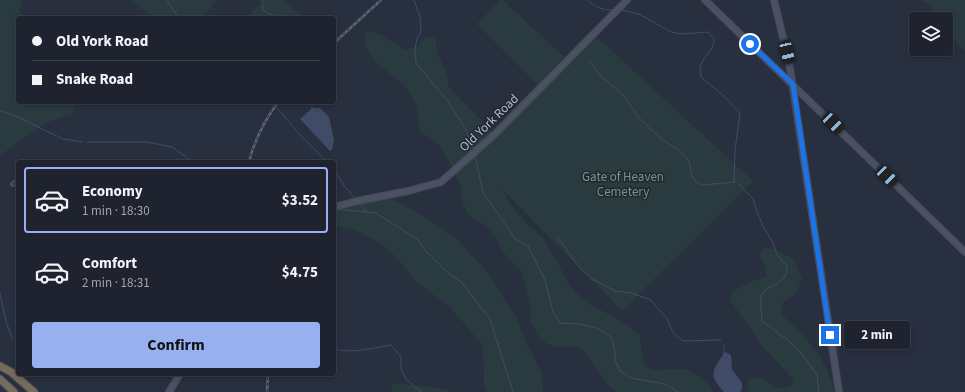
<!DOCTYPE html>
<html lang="en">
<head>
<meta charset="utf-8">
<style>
	body { margin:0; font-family:"Source Sans 3",sans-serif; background:#262b37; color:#f1f3f6; height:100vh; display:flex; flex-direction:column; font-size:15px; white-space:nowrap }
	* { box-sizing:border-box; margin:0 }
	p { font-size:13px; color:#a1a4aa }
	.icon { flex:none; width:22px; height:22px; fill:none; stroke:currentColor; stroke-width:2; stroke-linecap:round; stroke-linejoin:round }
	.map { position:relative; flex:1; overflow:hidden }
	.sheet { position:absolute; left:16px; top:160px; width:320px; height:216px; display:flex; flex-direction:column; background:#1e232f; border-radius:4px; box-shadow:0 2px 6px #0003,0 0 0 1px #3c404b }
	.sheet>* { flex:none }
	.guide { position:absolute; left:16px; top:16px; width:320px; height:88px; border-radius:4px; box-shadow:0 2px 6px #0003,0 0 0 1px #3c404b; display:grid; align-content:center; height:88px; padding:0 16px; background:#1e232f }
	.controls { position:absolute; left:909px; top:12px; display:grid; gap:8px }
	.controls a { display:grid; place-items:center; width:44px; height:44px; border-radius:4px; background:#1e232f; box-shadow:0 2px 6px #0003,0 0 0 1px #3c404b; font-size:20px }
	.end { position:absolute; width:18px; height:18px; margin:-9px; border:5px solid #1a73e8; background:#fff; box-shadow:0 0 0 2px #fff }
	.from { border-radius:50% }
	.bubble { position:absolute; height:28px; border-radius:4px; background:#1e232f; box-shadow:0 2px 6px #0003,0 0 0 1px #3c404b; font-size:13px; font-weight:700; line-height:28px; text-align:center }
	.car { position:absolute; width:12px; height:24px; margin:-12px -6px; border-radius:5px; box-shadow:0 0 3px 1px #0007; background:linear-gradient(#222 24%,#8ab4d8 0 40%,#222 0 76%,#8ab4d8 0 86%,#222 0) }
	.guide b { display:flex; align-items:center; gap:14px; height:38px; font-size:15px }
	.guide b+b { border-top:1px solid #3c404b }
	.guide i { width:10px; height:10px; background:#f1f3f6 }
	ul { padding:7px 0 0; list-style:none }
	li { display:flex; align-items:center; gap:12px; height:66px; margin:0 8px 6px; padding:0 8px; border:2px solid transparent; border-radius:4px }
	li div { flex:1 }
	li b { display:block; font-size:15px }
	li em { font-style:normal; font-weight:700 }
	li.current { border-color:#97b0f0 }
	li>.icon { width:36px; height:36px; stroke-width:1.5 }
	.cta { display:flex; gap:8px; margin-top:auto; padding:8px 16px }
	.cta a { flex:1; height:46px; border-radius:4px; background:#97b0f0; color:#111; font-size:16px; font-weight:700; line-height:46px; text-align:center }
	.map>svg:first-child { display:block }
</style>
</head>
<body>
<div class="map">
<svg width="965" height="392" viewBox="0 0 965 392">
	<rect width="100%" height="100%" fill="#282f3f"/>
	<g fill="#2a3b40">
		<path d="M0,0H22L19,11L24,18H18V102H75L73,114L45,123L2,154H0Z"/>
		<path d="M131,0H217L201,18H155Z"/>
		<path d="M263,0H282L304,18H247Z"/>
		<path d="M500,0H503L564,57L538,85L477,24Z"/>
		<path d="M921,0H965V51L946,32V19H940C937,11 928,3 921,0Z"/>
		<path d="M366,30L384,36L405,50L417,46L426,37H435L437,52L448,77V85L454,93L487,126L494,136V139L596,36L753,181L622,311L503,190L509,203L528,225L543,238L555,258L566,279L575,292L593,306L627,324L640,336L642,355L645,367L656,370L687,369L706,382L713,392H616L610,387L597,371L587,354L576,346L560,347L547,344L537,334L531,323V306L522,272L502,251L496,238L486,226L469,216L463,204L461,188L454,169L437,143L420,132L417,107L406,87L376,62L365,47Z"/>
		<path d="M387,196L422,215L459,241L488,273L517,319L524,338L542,373L543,392H487L484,384L483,346L450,307L414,280L399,260L383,245L355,230L334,226V211Z"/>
		<path d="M763,247L774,249L794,259L802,279L796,293L783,303L781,314C804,335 829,360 834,392H747L749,379L760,377L775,388L789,387L795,381L757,341L756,337L731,301V293L742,286L766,276L765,265L759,255Z"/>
		<path d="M393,383L445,389L451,392H391Z"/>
	</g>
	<g fill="#404b67">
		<path d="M312,108H320L329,117L334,140L332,150L330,151L300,119Z"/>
		<path d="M725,352L731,355L732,369L742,383V390L740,392H724C708,374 712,371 725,352Z"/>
	</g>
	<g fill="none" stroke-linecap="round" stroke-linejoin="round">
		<g stroke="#404b67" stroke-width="1">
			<path d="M167,0L179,18"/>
			<path d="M262,0L263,3"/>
			<path d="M414,0L420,17L421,32L417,39L415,49L416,63L448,101L466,130L474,149"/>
			<path d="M588,0C594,8 604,10 614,10"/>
			<path d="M263,6L264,11L278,18"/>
			<path d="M621,10L639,14L671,32L681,34L708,32L714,39V43L711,50L703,60L700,68L701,77L725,97L740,113L735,150L734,182"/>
			<path d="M590,62L601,76L623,95L640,119L660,138L680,151L689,161L692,176L695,181L702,185L736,182"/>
			<path d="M271,102L275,105"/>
			<path d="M312,102V108"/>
			<path d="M277,108L301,136L327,162"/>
			<path d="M0,111L16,116L63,139L83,142"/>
			<path d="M87,142H147L172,147L193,162"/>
			<path d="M475,156L483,192L516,240L528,246L545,280L553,312L560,323L579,324L597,328L611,337L615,351V360L620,371L631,378L665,384L678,392"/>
			<path d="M334,169L345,187L355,198"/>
			<path d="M739,184L753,199L757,212L763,226L773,243L777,255L787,266C788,289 763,282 761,298C760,305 762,314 762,321L789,341L802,354L817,375L819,392"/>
			<path d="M360,203L367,212"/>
			<path d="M336,209L376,213L418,240L424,249L446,271L463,284L490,319L513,392"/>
			<path d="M557,237L580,268L591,278L615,291L631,293L651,300L667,319L673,333L683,341L719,340L721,341"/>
			<path d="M0,293L6,322L13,340"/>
			<path d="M724,345V354"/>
			<path d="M334,349C351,354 373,348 391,345L401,357V369L406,379L415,387L422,392"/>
		</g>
		<g stroke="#575d6a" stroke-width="5.5">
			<path id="street" d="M13,184L18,181"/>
		</g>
		<g stroke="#464b59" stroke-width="8">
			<g id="secondary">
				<path d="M705,0L965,252"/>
				<path d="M774,0L789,62L839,392"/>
				<path d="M334,207L357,201L408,191L441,182L495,134L627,0"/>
				<path d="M169,392L180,374"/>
			</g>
		</g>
		<g stroke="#444a57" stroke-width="9">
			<g id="highway">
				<path d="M0,366L11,372L34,392"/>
				<path d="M0,379L14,392"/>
			</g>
		</g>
		<use href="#street" stroke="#3c424f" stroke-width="3.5"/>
		<use href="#secondary" stroke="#4a5162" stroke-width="5.5"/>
		<use href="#highway" stroke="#756d5a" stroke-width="7"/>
		<g stroke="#5e6676" stroke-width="2.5">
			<g id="rail">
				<path d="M334,43L381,0"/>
				<path d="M249,162C254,141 265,120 278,102"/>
				<path d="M267,392L268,374"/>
			</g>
		</g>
		<use href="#rail" stroke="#212735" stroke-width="1" stroke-dasharray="3" stroke-linecap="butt"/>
	</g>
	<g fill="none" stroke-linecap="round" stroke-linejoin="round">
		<path stroke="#1a73e8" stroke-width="5" d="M750,44L793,84L830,335"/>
	</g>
	<g text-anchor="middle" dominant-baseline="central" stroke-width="3" stroke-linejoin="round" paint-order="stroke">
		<g font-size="13" fill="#b9bdca" stroke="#212735">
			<text transform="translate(489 123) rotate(-44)">Old York Road</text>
		</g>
		<g font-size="13" fill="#72997f" stroke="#212735">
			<text x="623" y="177">Gate of Heaven<tspan x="623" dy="15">Cemetery</tspan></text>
		</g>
	</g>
</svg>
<div class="controls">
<a><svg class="icon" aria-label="layers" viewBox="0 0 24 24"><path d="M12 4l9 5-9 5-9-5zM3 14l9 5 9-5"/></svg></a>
</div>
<i class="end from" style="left:750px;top:44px"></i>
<i class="end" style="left:830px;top:335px"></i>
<div class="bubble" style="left:844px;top:321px;width:66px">2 min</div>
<i class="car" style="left:787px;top:52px;rotate:167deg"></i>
<i class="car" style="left:833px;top:123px;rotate:134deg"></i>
<i class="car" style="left:887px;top:176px;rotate:134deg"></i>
<div class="guide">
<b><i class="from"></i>Old York Road</b>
<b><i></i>Snake Road</b>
</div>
<section class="sheet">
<ul>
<li class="current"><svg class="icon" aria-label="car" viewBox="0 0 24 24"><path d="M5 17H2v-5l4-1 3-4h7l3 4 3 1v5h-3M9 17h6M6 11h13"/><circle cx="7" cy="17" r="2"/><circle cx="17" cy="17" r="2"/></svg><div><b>Economy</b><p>1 min · 18:30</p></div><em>$3.52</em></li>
<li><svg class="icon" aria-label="car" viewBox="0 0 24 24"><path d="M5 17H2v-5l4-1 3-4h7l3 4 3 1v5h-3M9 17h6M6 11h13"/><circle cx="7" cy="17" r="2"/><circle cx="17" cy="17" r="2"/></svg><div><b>Comfort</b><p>2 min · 18:31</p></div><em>$4.75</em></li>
</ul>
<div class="cta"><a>Confirm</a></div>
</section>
</div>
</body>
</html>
